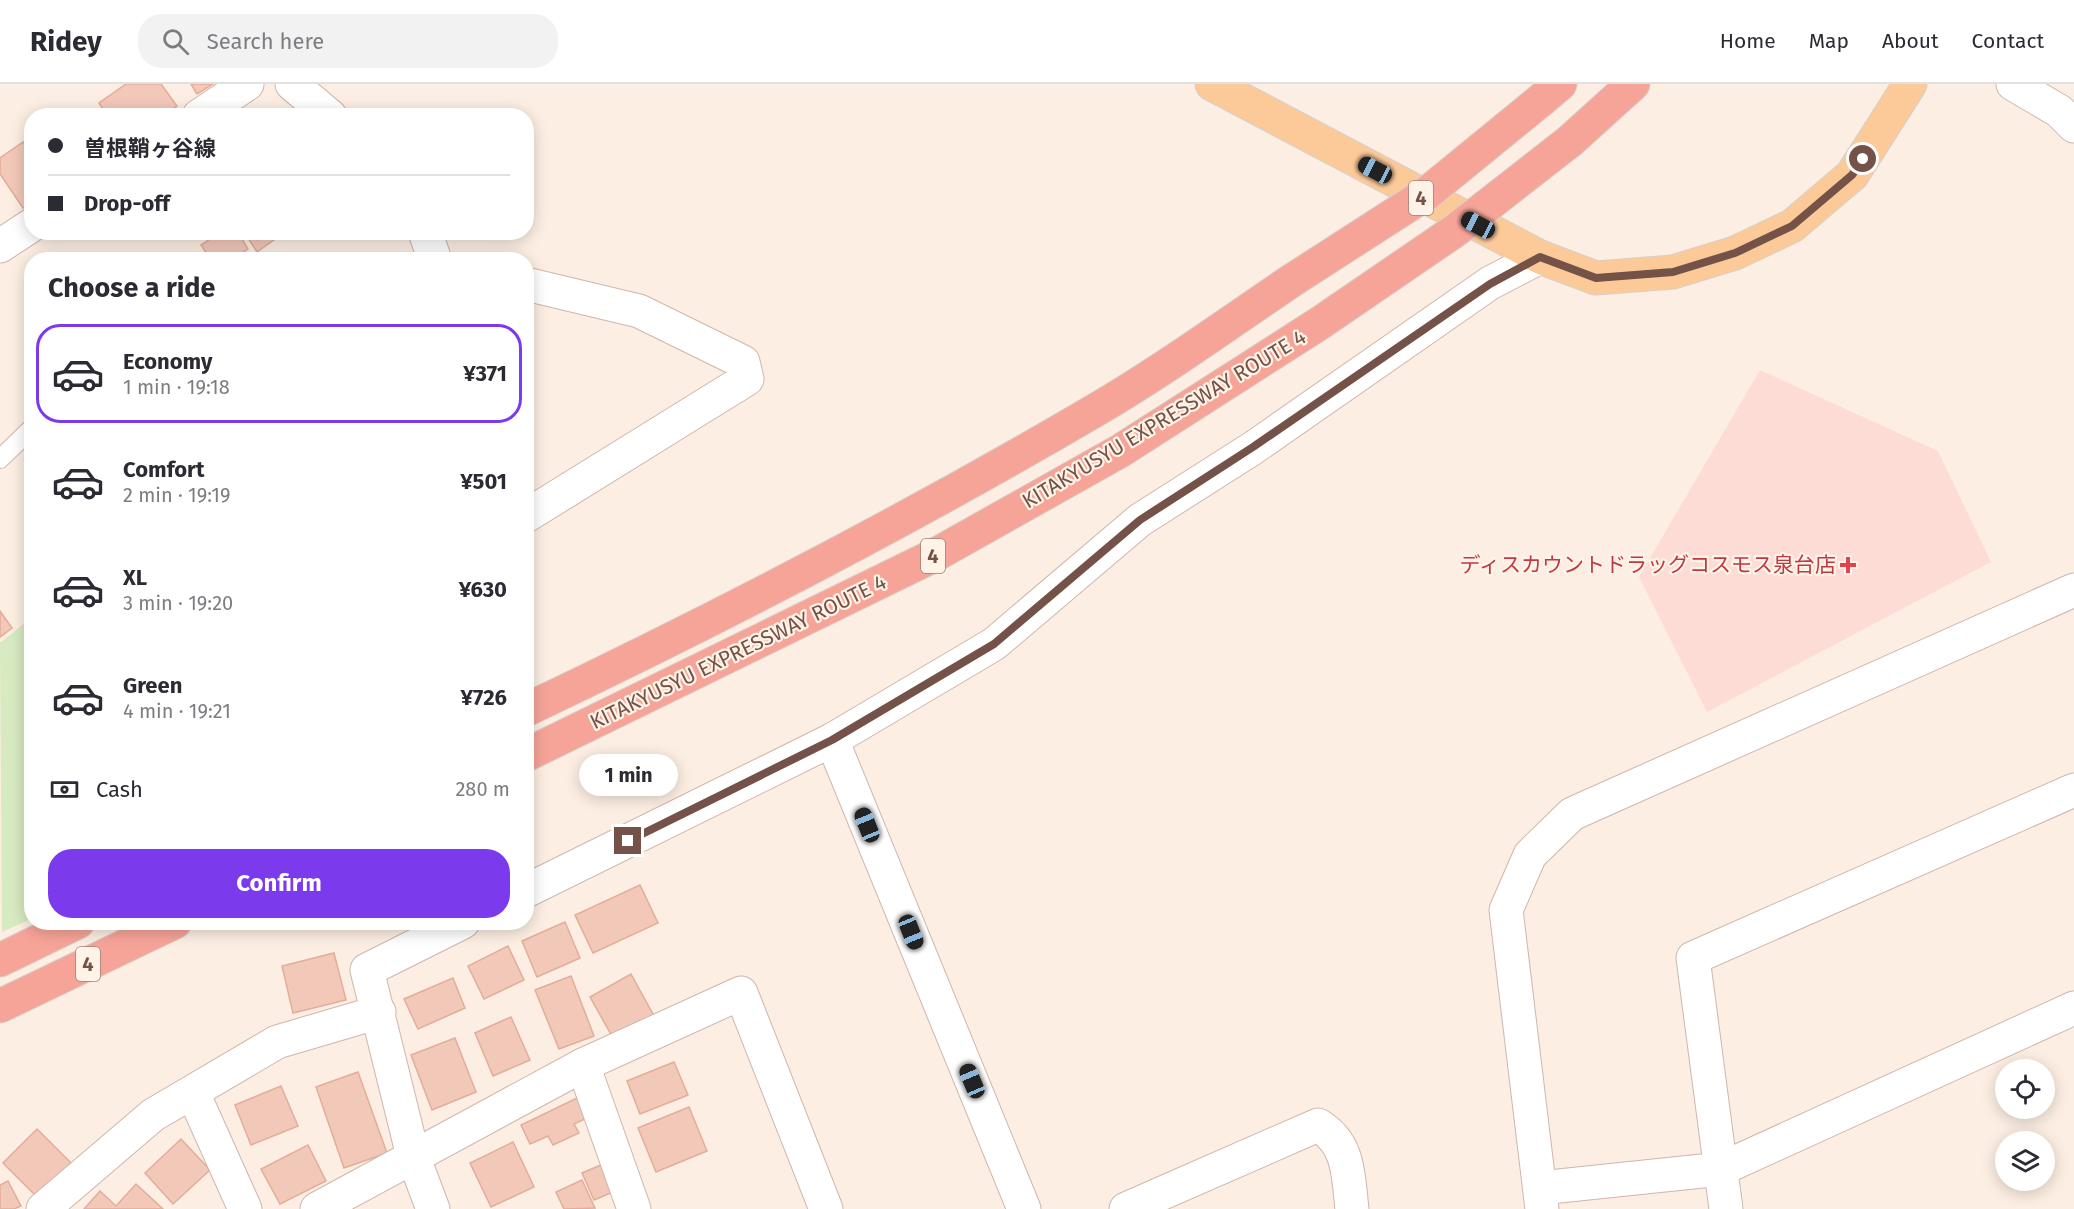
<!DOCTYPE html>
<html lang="en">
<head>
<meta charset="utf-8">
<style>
	body { margin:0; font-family:"Fira Sans","Noto Sans JP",sans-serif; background:#f2f2f3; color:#2b2b33; height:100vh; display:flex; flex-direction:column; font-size:22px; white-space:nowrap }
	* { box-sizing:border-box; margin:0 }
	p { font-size:20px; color:#7c7c81 }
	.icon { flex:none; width:33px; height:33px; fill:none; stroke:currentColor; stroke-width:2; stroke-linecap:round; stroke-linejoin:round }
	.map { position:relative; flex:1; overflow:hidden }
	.side { position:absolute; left:24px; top:168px; width:510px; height:678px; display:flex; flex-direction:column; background:#fff; border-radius:24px; box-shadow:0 3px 15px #0003 }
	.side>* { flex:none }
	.top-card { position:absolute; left:24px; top:24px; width:510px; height:132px; border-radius:24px; box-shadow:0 3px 15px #0003; display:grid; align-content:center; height:132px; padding:0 24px; background:#fff }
	.fabs { position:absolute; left:1995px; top:975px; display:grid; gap:12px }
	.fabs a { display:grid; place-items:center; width:60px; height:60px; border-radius:50%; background:#fff; box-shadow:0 3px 15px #0003; font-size:30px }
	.end { position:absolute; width:27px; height:27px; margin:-14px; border:8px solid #745248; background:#fff; box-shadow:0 0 0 3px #fff }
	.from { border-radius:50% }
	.bubble { position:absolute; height:42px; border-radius:21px; background:#fff; box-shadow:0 3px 15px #0003; font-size:20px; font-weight:700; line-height:42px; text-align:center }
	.car { position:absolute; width:18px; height:36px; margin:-18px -9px; border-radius:8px; box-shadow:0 0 4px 2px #0007; background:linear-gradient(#222 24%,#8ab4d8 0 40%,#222 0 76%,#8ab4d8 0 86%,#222 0) }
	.top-card b { display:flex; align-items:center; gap:21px; height:57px; font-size:22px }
	.top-card b+b { border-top:2px solid #e1e1e2 }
	.top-card i { width:15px; height:15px; background:#2b2b33 }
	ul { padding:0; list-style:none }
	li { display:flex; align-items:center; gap:18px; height:99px; margin:0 12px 9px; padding:0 12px; border:3px solid transparent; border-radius:24px }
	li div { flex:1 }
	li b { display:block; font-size:22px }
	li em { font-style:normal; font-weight:700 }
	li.selected { border-color:#7c3aed }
	li>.icon { width:54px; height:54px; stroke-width:1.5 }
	h2 { padding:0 24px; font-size:27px; line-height:72px }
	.pay { display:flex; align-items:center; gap:15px; height:66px; padding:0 24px; font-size:22px }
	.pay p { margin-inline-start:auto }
	.cta { display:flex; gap:12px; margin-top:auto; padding:12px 24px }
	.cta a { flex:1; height:69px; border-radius:24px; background:#7c3aed; color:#fff; font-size:24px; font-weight:700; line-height:69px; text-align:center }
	header { display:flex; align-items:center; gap:36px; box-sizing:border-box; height:84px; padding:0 30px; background:#fff; border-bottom:2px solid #e1e1e2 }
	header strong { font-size:28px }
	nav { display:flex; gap:33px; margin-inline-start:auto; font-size:21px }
	.search { width:420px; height:54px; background:#f2f2f3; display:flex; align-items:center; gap:15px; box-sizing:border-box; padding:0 21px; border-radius:24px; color:#7c7c81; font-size:22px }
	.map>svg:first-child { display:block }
</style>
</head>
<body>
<header>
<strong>Ridey</strong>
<div class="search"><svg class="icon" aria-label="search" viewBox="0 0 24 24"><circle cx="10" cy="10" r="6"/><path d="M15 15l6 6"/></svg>Search here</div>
<nav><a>Home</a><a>Map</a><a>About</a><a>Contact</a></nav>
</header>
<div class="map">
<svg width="2074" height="1125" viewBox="0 0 2074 1125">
	<rect width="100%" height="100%" fill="#fceee2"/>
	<path fill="#fddcd5" d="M1760,286L1938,367L1991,478L1707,628L1639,493Z"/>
	<path fill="#d7eac0" d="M31,534V835L2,848L0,559Z"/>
	<g fill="#f2c8b9" stroke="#e4ac99" stroke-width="1.5">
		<path d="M126,0H161L177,22L164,32H107L99,19Z"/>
		<path d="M191,0H213L197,10Z"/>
		<path d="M23,58L32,71V119L23,124L0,90V74Z"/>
		<path d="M221,148H238L248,165L232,176H211L201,161Z"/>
		<path d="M244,148H285L257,168Z"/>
		<path d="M0,527L12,544L0,553Z"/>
		<path d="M640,801L658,839L593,869L575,831Z"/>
		<path d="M565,838L580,874L537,893L522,857Z"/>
		<path d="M508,862L524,896L484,915L468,882Z"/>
		<path d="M334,869L346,916L293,929L282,882Z"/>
		<path d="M631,890L654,932L613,954L590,913Z"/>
		<path d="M571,892L594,952L559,965L535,906Z"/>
		<path d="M453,894L465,924L418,945L404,915Z"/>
		<path d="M511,933L530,976L493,992L475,949Z"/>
		<path d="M455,954L476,1008L432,1026L411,971Z"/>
		<path d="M674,978L688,1011L640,1030L627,997Z"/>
		<path d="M358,988L387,1069L344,1084L316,1003Z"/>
		<path d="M281,1002L298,1042L251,1061L235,1021Z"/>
		<path d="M577,1014L587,1034L574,1040L579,1049L553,1061L548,1052L530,1060L521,1041Z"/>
		<path d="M689,1023L707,1067L656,1088L638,1044Z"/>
		<path d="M37,1045L71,1079L37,1113L3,1079Z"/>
		<path d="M181,1055L210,1086L173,1120L145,1089Z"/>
		<path d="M513,1058L534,1103L491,1123L470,1079Z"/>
		<path d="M308,1061L326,1097L280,1120L261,1085Z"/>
		<path d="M608,1078L620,1105L594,1116L582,1089Z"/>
		<path d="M582,1096L595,1124L564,1125L556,1108Z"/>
		<path d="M8,1097L21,1122L14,1125H0V1101Z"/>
		<path d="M136,1100L163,1125H84L100,1107L116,1122Z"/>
	</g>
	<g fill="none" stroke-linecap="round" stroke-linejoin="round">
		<g stroke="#cfb6ac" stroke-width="20">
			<path id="service" d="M0,375L32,344"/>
		</g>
		<g stroke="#cfb6ac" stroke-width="35">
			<g id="minor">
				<path d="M292,0L330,32"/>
				<path d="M2013,0L2059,27L2074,42"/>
				<path d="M199,32L247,0"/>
				<path d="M425,148L435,176"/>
				<path d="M0,162L32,141"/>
				<path d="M526,200L639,227L743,278L747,295L526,432"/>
				<path d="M832,656L1024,1125"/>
				<path d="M526,807L832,656L994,560L1140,436L1253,364L1490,199L1540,173"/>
				<path d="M583,981L634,1125"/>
				<path d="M193,1009L245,1125"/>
				<path d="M1540,1104L1721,1085L2074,924"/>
				<path d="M43,1125L153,1031L277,958L379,928"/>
				<path d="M317,1125L583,981L741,909L826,1125"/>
				<path d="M433,1125L413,1072L367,886L463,838"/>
				<path d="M1126,1125L1318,1041C1350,1060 1348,1092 1352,1125"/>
				<path d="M1542,1125L1506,826L1530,771L1572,730L2074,506"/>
				<path d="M1726,1125L1693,874L2074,706"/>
			</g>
		</g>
		<g stroke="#d8cfcc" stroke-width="35">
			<path id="primary" d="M1212,0L1540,173L1596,194L1673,188L1735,169L1792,142L1852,91L1910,0"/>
		</g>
		<g stroke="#d8cfcc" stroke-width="35">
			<g id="motorway">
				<path d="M1541,16L1560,0"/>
				<path d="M1570,57L1633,0"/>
				<path d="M526,626C719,534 910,435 1094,327C1161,288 1226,241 1291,197"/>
				<path d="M526,671L935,471L1120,367L1320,239"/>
				<path d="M0,876L78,838"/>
				<path d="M0,922L175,838"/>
			</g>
		</g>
		<use href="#service" stroke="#fff" stroke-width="18"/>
		<use href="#minor" stroke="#fff" stroke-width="33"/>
		<use href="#primary" stroke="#fcca99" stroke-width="33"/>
		<use href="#motorway" stroke="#f7a498" stroke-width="33"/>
		<g stroke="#d8cfcc" stroke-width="35" stroke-linecap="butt">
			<g id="motorway-bridge">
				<path d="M1291,197L1426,110L1541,16"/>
				<path d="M1320,239L1456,146L1570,57"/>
			</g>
		</g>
		<use href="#motorway-bridge" stroke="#f7a498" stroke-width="33"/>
	</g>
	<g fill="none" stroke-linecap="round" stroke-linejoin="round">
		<path stroke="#745248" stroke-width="8" d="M628,757L832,656L994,560L1140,436L1253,363L1490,200L1540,173L1596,194L1673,188L1735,169L1792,142L1852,91L1863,75"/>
	</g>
	<path fill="#e0444e" stroke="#fff3e8" stroke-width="2" d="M1845 472h6v6h6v6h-6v6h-6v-6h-6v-6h6z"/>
	<g text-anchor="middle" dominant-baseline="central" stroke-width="4.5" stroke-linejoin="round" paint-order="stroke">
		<g fill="#fff3e8" stroke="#9e8278" stroke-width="1.5">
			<rect x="1409" y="97" width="24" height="34" rx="4.5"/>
			<rect x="921" y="455" width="24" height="34" rx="4.5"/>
			<rect x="76" y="863" width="24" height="34" rx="4.5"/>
		</g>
		<g font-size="20" font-weight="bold" fill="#745248">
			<text x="1421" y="114">4</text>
			<text x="933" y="472">4</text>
			<text x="88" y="880">4</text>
		</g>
		<g font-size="21" fill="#745248" stroke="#fff3e8">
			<text transform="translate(1164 335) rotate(-31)">KITAKYUSYU EXPRESSWAY ROUTE 4</text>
			<text transform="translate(738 568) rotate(-26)">KITAKYUSYU EXPRESSWAY ROUTE 4</text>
		</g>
		<g font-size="21" fill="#be3a42" stroke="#fff3e8" text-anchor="end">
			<text x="1836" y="481">ディスカウントドラッグコスモス泉台店</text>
		</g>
	</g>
</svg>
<div class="fabs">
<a><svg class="icon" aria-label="locate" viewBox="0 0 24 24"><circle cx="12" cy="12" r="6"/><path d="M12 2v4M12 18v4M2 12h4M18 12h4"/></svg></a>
<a><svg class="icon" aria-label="layers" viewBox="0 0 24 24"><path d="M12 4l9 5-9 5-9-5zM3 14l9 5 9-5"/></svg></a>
</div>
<i class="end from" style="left:1863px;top:75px"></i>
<i class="end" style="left:628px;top:757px"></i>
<div class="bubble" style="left:579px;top:670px;width:99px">1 min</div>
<i class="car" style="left:1375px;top:86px;rotate:298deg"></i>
<i class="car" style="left:1478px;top:141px;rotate:298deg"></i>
<i class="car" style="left:867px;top:741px;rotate:338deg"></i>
<i class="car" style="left:911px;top:848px;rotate:158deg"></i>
<i class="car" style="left:972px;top:997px;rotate:337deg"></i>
<div class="top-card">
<b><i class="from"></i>曽根鞘ヶ谷線</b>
<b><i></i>Drop-off</b>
</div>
<section class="side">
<h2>Choose a ride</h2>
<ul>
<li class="selected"><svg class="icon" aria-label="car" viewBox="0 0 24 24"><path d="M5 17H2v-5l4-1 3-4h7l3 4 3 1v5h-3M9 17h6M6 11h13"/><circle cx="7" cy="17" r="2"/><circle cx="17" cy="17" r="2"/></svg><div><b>Economy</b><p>1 min · 19:18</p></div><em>¥371</em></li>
<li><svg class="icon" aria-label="car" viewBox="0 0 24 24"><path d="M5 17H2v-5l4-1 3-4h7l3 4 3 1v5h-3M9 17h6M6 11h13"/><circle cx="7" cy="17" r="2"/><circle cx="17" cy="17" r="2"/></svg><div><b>Comfort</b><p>2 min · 19:19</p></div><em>¥501</em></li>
<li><svg class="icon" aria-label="car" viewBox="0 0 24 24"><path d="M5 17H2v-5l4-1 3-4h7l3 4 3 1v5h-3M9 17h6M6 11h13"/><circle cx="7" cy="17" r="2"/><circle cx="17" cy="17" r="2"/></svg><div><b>XL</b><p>3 min · 19:20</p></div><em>¥630</em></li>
<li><svg class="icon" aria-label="car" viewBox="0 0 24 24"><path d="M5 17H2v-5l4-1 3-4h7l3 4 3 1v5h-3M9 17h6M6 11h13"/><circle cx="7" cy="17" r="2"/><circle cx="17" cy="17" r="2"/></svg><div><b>Green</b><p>4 min · 19:21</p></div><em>¥726</em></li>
</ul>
<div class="pay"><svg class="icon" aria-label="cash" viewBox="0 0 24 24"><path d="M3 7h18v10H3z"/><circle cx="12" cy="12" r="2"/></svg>Cash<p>280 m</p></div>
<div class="cta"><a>Confirm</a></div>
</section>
</div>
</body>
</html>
